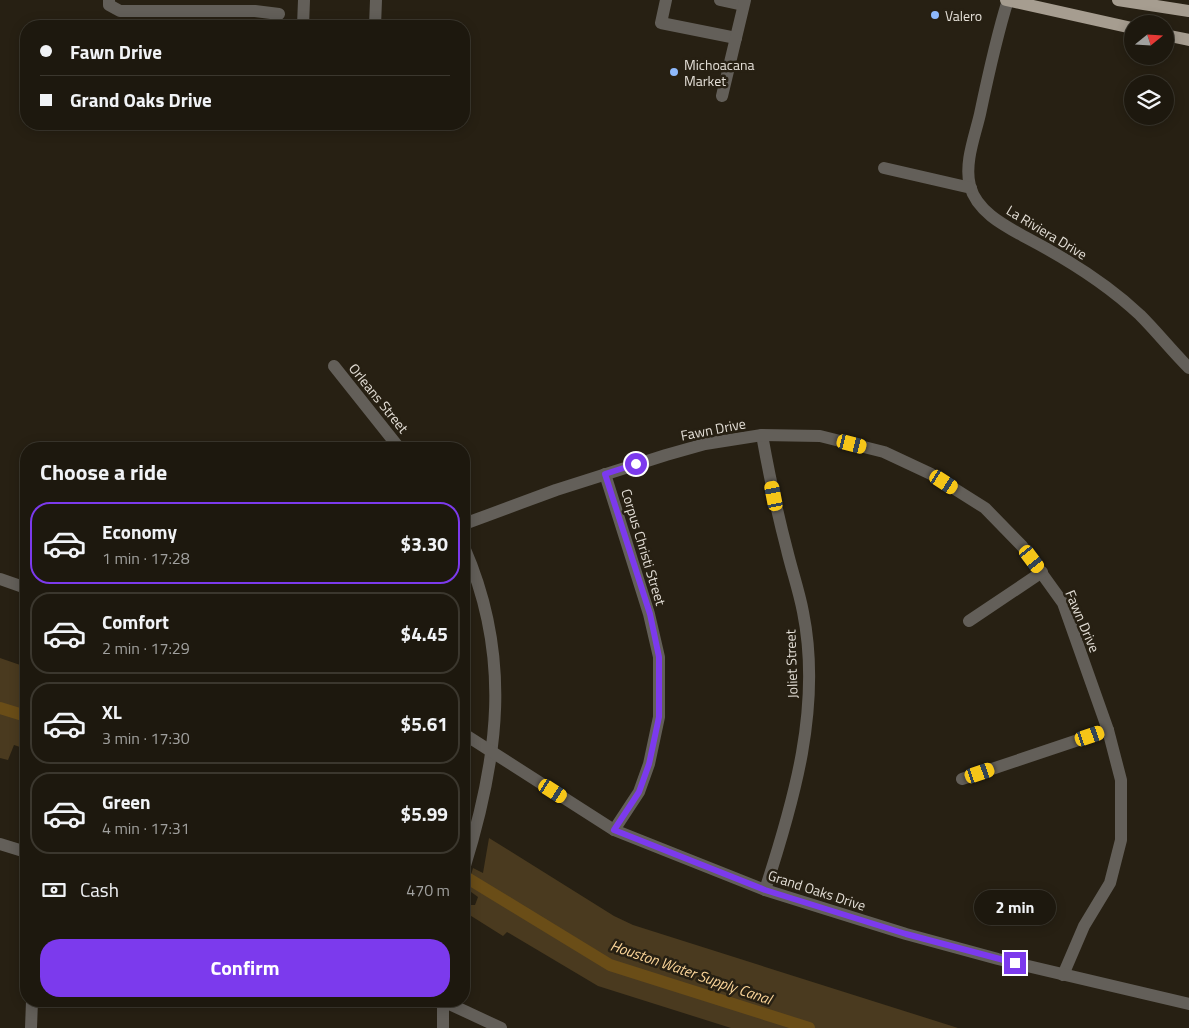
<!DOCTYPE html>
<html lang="en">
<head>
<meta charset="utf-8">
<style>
	body { margin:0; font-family:"Titillium Web",sans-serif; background:#252117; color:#f1f3f6; height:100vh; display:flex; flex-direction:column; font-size:19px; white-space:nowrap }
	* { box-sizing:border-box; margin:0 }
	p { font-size:16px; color:#a0a09e }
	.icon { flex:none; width:28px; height:28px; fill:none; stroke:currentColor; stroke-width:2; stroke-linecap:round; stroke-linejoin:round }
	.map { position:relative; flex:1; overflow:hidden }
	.drawer { position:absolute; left:20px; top:442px; width:450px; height:565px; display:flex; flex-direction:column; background:#1d180e; border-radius:20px; box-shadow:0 2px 12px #0003,0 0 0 1px #3b372e }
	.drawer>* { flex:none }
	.guide { position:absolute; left:20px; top:20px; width:450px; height:110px; border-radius:20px; box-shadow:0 2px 12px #0003,0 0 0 1px #3b372e; display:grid; align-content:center; height:110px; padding:0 20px; background:#1d180e }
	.needle { width:32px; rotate:72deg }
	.controls { position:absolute; left:1124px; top:15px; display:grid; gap:10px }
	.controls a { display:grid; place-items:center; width:50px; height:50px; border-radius:50%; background:#1d180e; box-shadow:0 2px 12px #0003,0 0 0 1px #3b372e; font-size:25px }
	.end { position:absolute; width:22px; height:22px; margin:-11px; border:6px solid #7c3aed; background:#fff; box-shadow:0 0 0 2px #fff }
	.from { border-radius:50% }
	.bubble { position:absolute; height:35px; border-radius:18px; background:#1d180e; box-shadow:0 2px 12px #0003,0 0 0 1px #3b372e; font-size:16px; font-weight:700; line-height:35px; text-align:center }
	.car { position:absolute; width:15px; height:30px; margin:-15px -8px; border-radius:6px; box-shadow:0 0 4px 1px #0007; background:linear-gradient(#f5c518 24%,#345 0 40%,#f5c518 0 76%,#345 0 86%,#f5c518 0) }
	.guide b { display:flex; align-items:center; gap:18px; height:48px; font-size:19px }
	.guide b+b { border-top:1px solid #3b372e }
	.guide i { width:12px; height:12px; background:#f1f3f6 }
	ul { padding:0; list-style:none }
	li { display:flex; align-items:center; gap:15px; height:82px; margin:0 10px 8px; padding:0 10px; border:2px solid #3b372e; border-radius:20px }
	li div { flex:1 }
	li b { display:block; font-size:19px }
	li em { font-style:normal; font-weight:700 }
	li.on { border-color:#7c3aed }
	li>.icon { width:45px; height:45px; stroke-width:1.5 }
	h2 { padding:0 20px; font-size:22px; line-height:60px }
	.pay { display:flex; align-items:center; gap:12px; height:55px; padding:0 20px; font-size:19px }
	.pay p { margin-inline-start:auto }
	.cta { display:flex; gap:10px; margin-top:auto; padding:10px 20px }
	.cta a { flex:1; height:58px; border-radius:20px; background:#7c3aed; color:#fff; font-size:20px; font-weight:700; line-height:58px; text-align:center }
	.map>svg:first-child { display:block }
</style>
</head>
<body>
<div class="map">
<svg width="1189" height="1028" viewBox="0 0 1189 1028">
	<rect width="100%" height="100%" fill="#272013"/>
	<g fill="#4a3a1f">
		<path d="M0,658L26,667V749L14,745L8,760L0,758Z"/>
		<path d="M489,838L614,916L633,925L958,1028H731L598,986L507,932L503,936L468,914L470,905H475L478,897L467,889L473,868L483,873Z"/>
	</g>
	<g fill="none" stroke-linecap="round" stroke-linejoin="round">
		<g stroke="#6a4d17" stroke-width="12">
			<path d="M0,708L26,716"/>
			<path d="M464,876L610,965L809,1028"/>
		</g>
		<g stroke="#635f59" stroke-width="12">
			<path d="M109,0V5L120,11H255L279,14"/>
			<path d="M666,0L661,23L736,38"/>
			<path d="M720,0L743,5"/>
			<path d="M1008,0C996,38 988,76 980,114C975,136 964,163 970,186C977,212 1005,226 1027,238C1067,259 1107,284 1140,315C1157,332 1172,351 1189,368"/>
			<path d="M303,26L304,0"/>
			<path d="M375,26L376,0"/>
			<path d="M722,96L745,0"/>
			<path d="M884,168L971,188"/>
			<path d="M334,366L400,449"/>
			<path d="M762,435C769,474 777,512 787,550C792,571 799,591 803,612C822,706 794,801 765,890"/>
			<path d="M605,474L649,614L659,657V717L649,764L639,792L614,830"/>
			<path d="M464,524L556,490L666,455L705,444L762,435L820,436L884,452L931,474L985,508L1022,546L1063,603L1108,730L1121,780V840L1110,883L1084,926L1063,975"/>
			<path d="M464,547C512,656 499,757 464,869"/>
			<path d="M0,579L26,588"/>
			<path d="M969,621L1042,572"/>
			<path d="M464,734L614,830L765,890L906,934L998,959L1189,1004"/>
			<path d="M962,779L1108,730"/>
			<path d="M0,844L26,852"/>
			<path d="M443,1001L501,1028"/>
			<path d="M31,1028L32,1001"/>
			<path d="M443,1028V1001"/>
		</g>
		<g stroke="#a69d90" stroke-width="12">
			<path d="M1006,0L1132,28"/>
			<path d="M1118,0L1189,11"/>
			<path d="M1165,35L1189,40"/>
		</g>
	</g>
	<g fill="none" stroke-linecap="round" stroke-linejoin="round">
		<path stroke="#7c3aed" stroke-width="6" d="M636,464L605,474L650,614L659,657V717L649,764L639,792L614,830L765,890L906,934L1015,963"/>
	</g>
	<g fill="#8eb9fc" stroke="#272013" stroke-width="2">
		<circle cx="935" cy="15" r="5"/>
		<circle cx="674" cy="72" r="5"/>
	</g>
	<g text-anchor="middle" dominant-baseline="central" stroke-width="5" stroke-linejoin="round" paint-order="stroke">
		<g font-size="14" fill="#e3ded6" stroke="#272013" text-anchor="start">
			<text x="945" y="15">Valero</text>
			<text x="684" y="64">Michoacana<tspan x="684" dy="16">Market</tspan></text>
		</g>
		<g font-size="14" fill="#e3ded6" stroke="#272013">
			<text transform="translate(1047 232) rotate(31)">La Riviera Drive</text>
			<text transform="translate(379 398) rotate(51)">Orleans Street</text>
			<text transform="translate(713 429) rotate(-11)">Fawn Drive</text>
			<text transform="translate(644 547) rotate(73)">Corpus Christi Street</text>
			<text transform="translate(1083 621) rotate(67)">Fawn Drive</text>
			<text transform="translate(791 664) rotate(-92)">Joliet Street</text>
			<text transform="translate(817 890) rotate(18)">Grand Oaks Drive</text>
		</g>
		<g font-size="15" font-style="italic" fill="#fbd599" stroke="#272013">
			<text transform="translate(691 972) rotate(19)">Houston Water Supply Canal</text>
		</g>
	</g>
</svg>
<div class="controls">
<a><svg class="needle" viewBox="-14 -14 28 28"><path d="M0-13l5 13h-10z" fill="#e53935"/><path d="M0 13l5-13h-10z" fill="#a0a09e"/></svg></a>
<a><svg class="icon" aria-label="layers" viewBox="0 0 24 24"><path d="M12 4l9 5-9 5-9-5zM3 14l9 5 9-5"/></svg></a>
</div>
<i class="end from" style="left:636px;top:464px"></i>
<i class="end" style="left:1015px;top:963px"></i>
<div class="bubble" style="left:974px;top:890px;width:82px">2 min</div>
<i class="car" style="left:852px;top:444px;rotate:104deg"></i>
<i class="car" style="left:944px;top:482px;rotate:123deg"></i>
<i class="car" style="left:774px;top:496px;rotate:349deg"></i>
<i class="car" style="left:1032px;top:559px;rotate:143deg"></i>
<i class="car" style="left:1090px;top:736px;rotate:71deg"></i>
<i class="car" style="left:980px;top:773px;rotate:71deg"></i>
<i class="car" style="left:553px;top:791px;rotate:122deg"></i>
<div class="guide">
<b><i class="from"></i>Fawn Drive</b>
<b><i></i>Grand Oaks Drive</b>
</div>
<section class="drawer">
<h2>Choose a ride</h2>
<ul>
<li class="on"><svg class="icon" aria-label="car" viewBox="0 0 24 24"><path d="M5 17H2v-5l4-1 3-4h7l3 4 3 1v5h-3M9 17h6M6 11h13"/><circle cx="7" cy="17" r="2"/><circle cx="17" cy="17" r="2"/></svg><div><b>Economy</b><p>1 min · 17:28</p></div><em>$3.30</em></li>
<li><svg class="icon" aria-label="car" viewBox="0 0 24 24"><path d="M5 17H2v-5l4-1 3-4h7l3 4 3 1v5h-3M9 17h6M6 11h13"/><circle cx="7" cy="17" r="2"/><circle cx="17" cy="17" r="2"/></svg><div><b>Comfort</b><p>2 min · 17:29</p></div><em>$4.45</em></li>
<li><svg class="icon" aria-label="car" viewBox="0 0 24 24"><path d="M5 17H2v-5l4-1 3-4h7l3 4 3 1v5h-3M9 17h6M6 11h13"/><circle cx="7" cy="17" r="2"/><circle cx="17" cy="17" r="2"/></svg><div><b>XL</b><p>3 min · 17:30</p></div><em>$5.61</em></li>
<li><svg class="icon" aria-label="car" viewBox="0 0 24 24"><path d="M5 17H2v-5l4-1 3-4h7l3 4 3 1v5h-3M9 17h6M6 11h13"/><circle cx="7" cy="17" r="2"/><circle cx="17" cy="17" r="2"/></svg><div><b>Green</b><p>4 min · 17:31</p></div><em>$5.99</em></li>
</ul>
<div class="pay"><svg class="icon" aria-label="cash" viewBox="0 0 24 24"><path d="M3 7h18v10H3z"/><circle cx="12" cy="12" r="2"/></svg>Cash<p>470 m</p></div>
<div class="cta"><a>Confirm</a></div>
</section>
</div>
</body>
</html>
